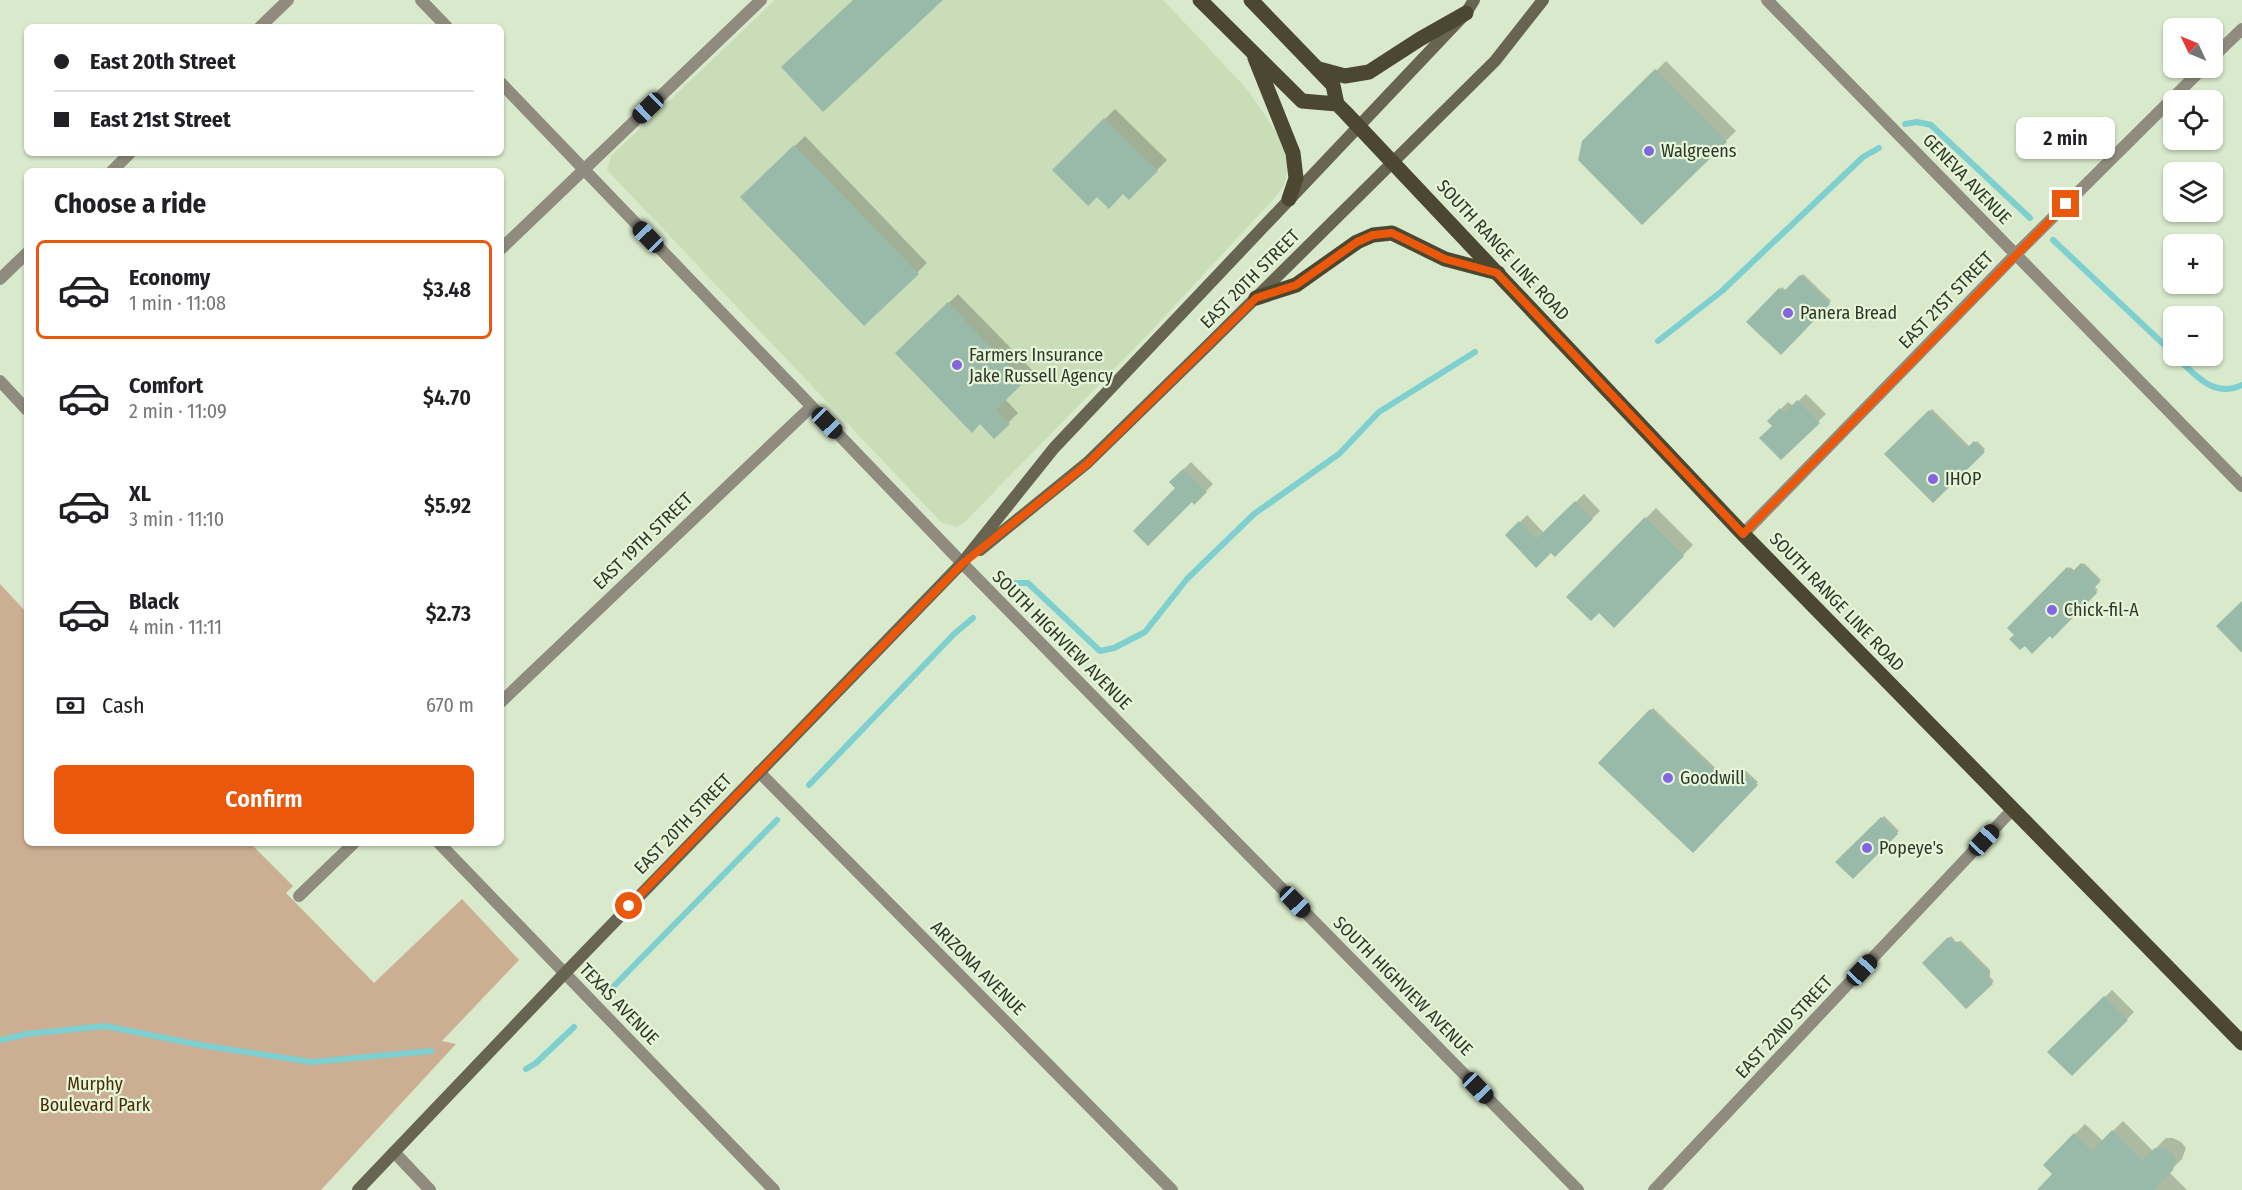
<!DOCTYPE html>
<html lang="en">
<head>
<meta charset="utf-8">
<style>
	body { margin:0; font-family:"Fira Sans Condensed",sans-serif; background:#f2f2f2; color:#202124; height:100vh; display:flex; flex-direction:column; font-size:22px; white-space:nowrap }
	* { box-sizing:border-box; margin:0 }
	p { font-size:20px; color:#757577 }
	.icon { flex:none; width:33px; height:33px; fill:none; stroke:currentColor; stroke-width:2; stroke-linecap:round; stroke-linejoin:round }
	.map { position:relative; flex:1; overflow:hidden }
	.drawer { position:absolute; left:24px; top:168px; width:480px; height:678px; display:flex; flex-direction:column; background:#fff; border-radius:9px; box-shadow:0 2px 4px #0004 }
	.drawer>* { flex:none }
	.hud { position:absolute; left:24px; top:24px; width:480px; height:132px; border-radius:9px; box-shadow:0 2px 4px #0004; display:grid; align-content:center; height:132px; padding:0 30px; background:#fff }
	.needle { width:39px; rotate:314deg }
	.fabs { position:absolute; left:2163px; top:18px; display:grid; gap:12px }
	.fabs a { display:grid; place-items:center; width:60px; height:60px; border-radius:9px; background:#fff; box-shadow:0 2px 4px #0004; font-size:30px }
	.end { position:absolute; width:27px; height:27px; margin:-14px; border:8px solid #ea580c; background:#fff; box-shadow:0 0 0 3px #fff }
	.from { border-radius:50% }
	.bubble { position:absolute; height:42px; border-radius:9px; background:#fff; box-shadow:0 2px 4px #0004; font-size:20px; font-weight:600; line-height:42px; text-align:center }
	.car { position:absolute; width:18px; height:36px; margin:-18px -9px; border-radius:8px; box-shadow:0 0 4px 2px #0007; background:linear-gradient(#222 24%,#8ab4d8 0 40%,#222 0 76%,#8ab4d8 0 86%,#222 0) }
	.hud b { display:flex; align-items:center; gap:21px; height:57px; font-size:22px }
	.hud b+b { border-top:2px solid #e0e0e0 }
	.hud i { width:15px; height:15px; background:#202124 }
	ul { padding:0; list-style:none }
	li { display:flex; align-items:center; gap:18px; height:99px; margin:0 12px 9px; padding:0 18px; border:3px solid transparent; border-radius:9px }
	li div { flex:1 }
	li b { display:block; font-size:22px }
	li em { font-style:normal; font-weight:600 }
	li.active { border-color:#ea580c }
	li>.icon { width:54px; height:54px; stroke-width:1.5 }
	h2 { padding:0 30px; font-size:27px; line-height:72px }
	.pay { display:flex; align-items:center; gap:15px; height:66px; padding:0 30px; font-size:22px }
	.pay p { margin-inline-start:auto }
	.action { display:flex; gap:12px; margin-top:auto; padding:12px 30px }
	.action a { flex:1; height:69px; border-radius:9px; background:#ea580c; color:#fff; font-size:24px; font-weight:600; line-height:69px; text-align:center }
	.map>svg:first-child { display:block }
</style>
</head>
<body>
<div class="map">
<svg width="2242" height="1190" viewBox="0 0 2242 1190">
	<rect width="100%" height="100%" fill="#d9e9cb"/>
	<path fill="#caddb9" d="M775,0H1163L1247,89L1285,145L1288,159L1287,173L1284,185L1276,196L1156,326L964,523L956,527L941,522L607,170L611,156Z"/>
	<path fill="#ccaf93" d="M0,584L27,613V843H250L293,886L286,893L374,983L462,899L519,960L442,1041L456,1044L321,1190H0Z"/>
	<g fill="#0003">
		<path d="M1666,61L1736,131L1642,223L1584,142Z"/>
		<path d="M1115,109L1167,160L1129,198L1123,192L1097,195L1054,170Z"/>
		<path d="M805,136L927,263L865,324L743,197Z"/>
		<path d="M1803,274L1831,301L1781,353L1748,322L1782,287L1786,291Z"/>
		<path d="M958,294L1033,371L1005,399L1018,413L994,437L980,422L897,353Z"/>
		<path d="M1806,394L1826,414L1781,458L1774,426L1769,421L1788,402L1793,406Z"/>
		<path d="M1932,409L1970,447L1977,441L1985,449L1933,501L1887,454Z"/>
		<path d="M1191,462L1213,484L1194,503L1171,482Z"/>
		<path d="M1584,494L1600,511L1555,554L1507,535L1527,515L1544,533Z"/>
		<path d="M1656,508L1693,545L1614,625L1599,611L1568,597Z"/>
		<path d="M2084,563L2101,580L2094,586L2098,590L2052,637L2050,634L2016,635L2009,628L2070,567L2075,571Z"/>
		<path d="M1653,708L1732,784L1745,770L1758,782L1693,851L1600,763Z"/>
		<path d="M1884,816L1899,831L1853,877L1838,862Z"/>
		<path d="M1951,936L1956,942L1961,941L1990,970V977L1994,981L1966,1007L1924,963Z"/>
		<path d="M2112,990L2134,1012L2072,1074L2050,1052Z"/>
		<path d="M2123,1121L2153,1151L2166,1138H2173L2181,1142L2186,1148L2182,1159L2169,1172L2187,1190H2044L2055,1174L2045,1164L2085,1124L2103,1141Z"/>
	</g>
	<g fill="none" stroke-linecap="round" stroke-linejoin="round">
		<g stroke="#7ed0d0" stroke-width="6">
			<path d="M1905,124L1917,122L1931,125L2030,218"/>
			<path d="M2053,240L2174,354"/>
			<path d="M1658,341L1722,291L1863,157L1879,148"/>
			<path d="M2175,356C2195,374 2213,399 2242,385"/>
			<path d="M1012,583H1028L1100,651L1114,648L1145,632L1187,579L1254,514L1339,454L1379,412L1475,352"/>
			<path d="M809,785L954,634L973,618"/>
			<path d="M609,991L777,820"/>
			<path d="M0,1040L27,1034L105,1026L200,1045L312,1062L431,1051"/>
			<path d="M526,1069L536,1063L574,1027"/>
		</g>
	</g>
	<g fill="#9abaa9">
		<path d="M853,0H943L823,112L781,67Z"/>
		<path d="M1655,69L1727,142L1642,225L1578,160L1582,141Z"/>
		<path d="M1104,118L1158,171L1129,200L1123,194L1109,209L1097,197L1088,206L1052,170Z"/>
		<path d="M794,145L919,274L864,326L740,197Z"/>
		<path d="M1800,275L1830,304L1781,355L1746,322L1779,288L1783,292Z"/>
		<path d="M948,302L1024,382L996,410L1010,424L994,439L980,424L972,433L895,353Z"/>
		<path d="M1797,400L1820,423L1781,460L1759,438L1772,426L1767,421L1780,408L1785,413Z"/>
		<path d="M1929,410L1967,448L1974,441L1985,452L1933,503L1884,454Z"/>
		<path d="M1183,469L1207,492L1194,505L1192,502L1148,546L1133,531L1175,488L1169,482Z"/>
		<path d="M1575,501L1593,519L1555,557L1551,553L1536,568L1505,535L1519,521L1536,539Z"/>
		<path d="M1645,517L1684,556L1614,628L1599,613L1591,621L1566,597Z"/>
		<path d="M2081,563L2100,582L2093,589L2097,593L2052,639L2050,636L2032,654L2025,646L2020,650L2009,639L2014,635L2007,628L2067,567L2072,572Z"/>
		<path d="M2242,601V653L2216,626Z"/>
		<path d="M1650,709L1729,785L1742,771L1758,785L1693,853L1598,763Z"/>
		<path d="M1881,817L1898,834L1853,879L1835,862Z"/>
		<path d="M1948,937L1954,943L1959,942L1988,972V979L1993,984L1966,1009L1922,963Z"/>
		<path d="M2104,996L2128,1020L2072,1076L2047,1052Z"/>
		<path d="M2112,1130L2142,1160L2155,1148H2162L2171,1152L2176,1159L2173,1170L2154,1190H2037L2052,1174L2043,1165L2074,1133L2092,1151Z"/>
	</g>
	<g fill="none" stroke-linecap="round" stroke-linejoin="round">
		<g stroke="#8f8c7f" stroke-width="12">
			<path d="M421,0L447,27"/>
			<path d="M1767,0L2242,486"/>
			<path d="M260,27L288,0"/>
			<path d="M2212,58L2242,29"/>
			<path d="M501,83L962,563L1578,1190"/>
			<path d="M112,171L130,153"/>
			<path d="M501,249L761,0"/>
			<path d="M0,279L27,253"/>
			<path d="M0,381L27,410"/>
			<path d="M1743,534L2015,255L2203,68"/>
			<path d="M501,702L811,407"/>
			<path d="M759,772L1172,1190"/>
			<path d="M439,843L774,1190"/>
			<path d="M299,896L354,843"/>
			<path d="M394,1152L430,1190"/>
			<path d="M1654,1190L2013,809"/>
		</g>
		<g stroke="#676451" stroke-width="12">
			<path d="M980,550L1087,463L1205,348L1495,61L1543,0"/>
			<path d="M358,1190L564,974L962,563L1054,448L1466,13L1474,0"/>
		</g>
		<g stroke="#4c4730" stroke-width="15">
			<path d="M1200,0L1302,101L1337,104L1345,112L1743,534L2242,1043"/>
			<path d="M1251,0L1333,85L1337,104"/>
			<path d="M1255,58L1293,153L1296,178L1289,199"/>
			<path d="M1319,69L1345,76L1369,72L1420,39L1466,13"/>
			<path d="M1256,298L1296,285L1357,242L1373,235L1392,233L1445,259L1498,273"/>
		</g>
	</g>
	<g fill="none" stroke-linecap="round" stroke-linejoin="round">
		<path stroke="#ea580c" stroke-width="8" d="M629,906L962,564L1087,464L1256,298L1296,285L1357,242L1373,235L1392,233L1445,259L1497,273L1743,534L2066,204"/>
	</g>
	<g fill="#8564df" stroke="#e6f6d8" stroke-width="2">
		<circle cx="1649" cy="151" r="6"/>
		<circle cx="1788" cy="313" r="6"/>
		<circle cx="957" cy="365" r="6"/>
		<circle cx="1933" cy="479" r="6"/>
		<circle cx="2052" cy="610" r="6"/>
		<circle cx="1668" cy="778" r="6"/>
		<circle cx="1867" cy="848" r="6"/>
	</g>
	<g text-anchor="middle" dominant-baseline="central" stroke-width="4.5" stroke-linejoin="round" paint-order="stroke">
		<g font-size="18" fill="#30362b" stroke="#e6f6d8" text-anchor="start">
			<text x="1661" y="151">Walgreens</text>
			<text x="1800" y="313">Panera Bread</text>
			<text x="969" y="355">Farmers Insurance<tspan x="969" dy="21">Jake Russell Agency</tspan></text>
			<text x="1945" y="479">IHOP</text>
			<text x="2064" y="610">Chick-fil-A</text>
			<text x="1680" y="778">Goodwill</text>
			<text x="1879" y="848">Popeye's</text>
		</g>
		<g font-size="18" fill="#30362b" stroke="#e6f6d8">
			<text transform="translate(1967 179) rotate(46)">GENEVA AVENUE</text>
			<text transform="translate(1503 250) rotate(47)">SOUTH RANGE LINE ROAD</text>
			<text transform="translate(1250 279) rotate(-45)">EAST 20TH STREET</text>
			<text transform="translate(1946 300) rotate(-46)">EAST 21ST STREET</text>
			<text transform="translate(643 541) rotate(-44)">EAST 19TH STREET</text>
			<text transform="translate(1837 602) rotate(46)">SOUTH RANGE LINE ROAD</text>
			<text transform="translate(1062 640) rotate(45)">SOUTH HIGHVIEW AVENUE</text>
			<text transform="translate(683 824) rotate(-46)">EAST 20TH STREET</text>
			<text transform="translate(978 968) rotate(45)">ARIZONA AVENUE</text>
			<text transform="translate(1403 986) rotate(45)">SOUTH HIGHVIEW AVENUE</text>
			<text transform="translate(619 1004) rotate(46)">TEXAS AVENUE</text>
			<text transform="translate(1784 1027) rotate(-47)">EAST 22ND STREET</text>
		</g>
		<g font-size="18" fill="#492a05" stroke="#e6f6d8">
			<text x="95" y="1084">Murphy<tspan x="95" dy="21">Boulevard Park</tspan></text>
		</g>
	</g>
</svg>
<div class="fabs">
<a><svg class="needle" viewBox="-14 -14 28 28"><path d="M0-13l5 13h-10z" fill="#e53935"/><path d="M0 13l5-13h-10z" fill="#757577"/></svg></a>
<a><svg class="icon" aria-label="locate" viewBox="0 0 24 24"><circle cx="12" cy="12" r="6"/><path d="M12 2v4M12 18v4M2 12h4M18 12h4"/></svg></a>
<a><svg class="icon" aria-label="layers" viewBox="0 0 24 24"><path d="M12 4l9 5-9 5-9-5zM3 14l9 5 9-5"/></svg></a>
<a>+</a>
<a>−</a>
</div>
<i class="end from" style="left:629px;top:906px"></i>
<i class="end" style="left:2066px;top:204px"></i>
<div class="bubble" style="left:2016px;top:117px;width:99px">2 min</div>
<i class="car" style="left:648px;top:108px;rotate:226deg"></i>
<i class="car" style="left:648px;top:237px;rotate:316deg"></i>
<i class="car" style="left:827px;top:423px;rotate:136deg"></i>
<i class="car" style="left:1984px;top:840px;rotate:43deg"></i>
<i class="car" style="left:1295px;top:902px;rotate:136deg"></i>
<i class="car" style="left:1862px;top:970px;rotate:43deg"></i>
<i class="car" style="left:1478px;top:1088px;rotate:136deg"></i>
<div class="hud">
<b><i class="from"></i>East 20th Street</b>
<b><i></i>East 21st Street</b>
</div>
<section class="drawer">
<h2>Choose a ride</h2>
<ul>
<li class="active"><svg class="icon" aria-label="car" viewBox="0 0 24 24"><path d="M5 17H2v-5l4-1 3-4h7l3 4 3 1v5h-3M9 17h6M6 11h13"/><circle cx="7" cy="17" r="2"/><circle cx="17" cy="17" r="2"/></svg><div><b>Economy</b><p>1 min · 11:08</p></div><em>$3.48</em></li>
<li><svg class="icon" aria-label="car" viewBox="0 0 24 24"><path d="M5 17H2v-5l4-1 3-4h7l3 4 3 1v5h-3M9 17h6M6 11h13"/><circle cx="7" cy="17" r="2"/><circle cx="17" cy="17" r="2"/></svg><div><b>Comfort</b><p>2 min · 11:09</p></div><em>$4.70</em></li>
<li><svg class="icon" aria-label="car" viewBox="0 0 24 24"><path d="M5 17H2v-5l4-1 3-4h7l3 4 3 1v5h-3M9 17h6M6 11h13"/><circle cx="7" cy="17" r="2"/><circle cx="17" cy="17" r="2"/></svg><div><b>XL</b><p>3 min · 11:10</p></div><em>$5.92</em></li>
<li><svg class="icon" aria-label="car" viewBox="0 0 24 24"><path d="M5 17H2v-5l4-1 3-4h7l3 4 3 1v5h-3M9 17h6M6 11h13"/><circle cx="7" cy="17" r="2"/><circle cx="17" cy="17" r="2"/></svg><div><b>Black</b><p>4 min · 11:11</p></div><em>$2.73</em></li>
</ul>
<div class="pay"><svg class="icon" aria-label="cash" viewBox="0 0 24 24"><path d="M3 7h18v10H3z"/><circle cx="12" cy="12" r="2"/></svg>Cash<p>670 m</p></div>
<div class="action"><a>Confirm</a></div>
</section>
</div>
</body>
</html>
